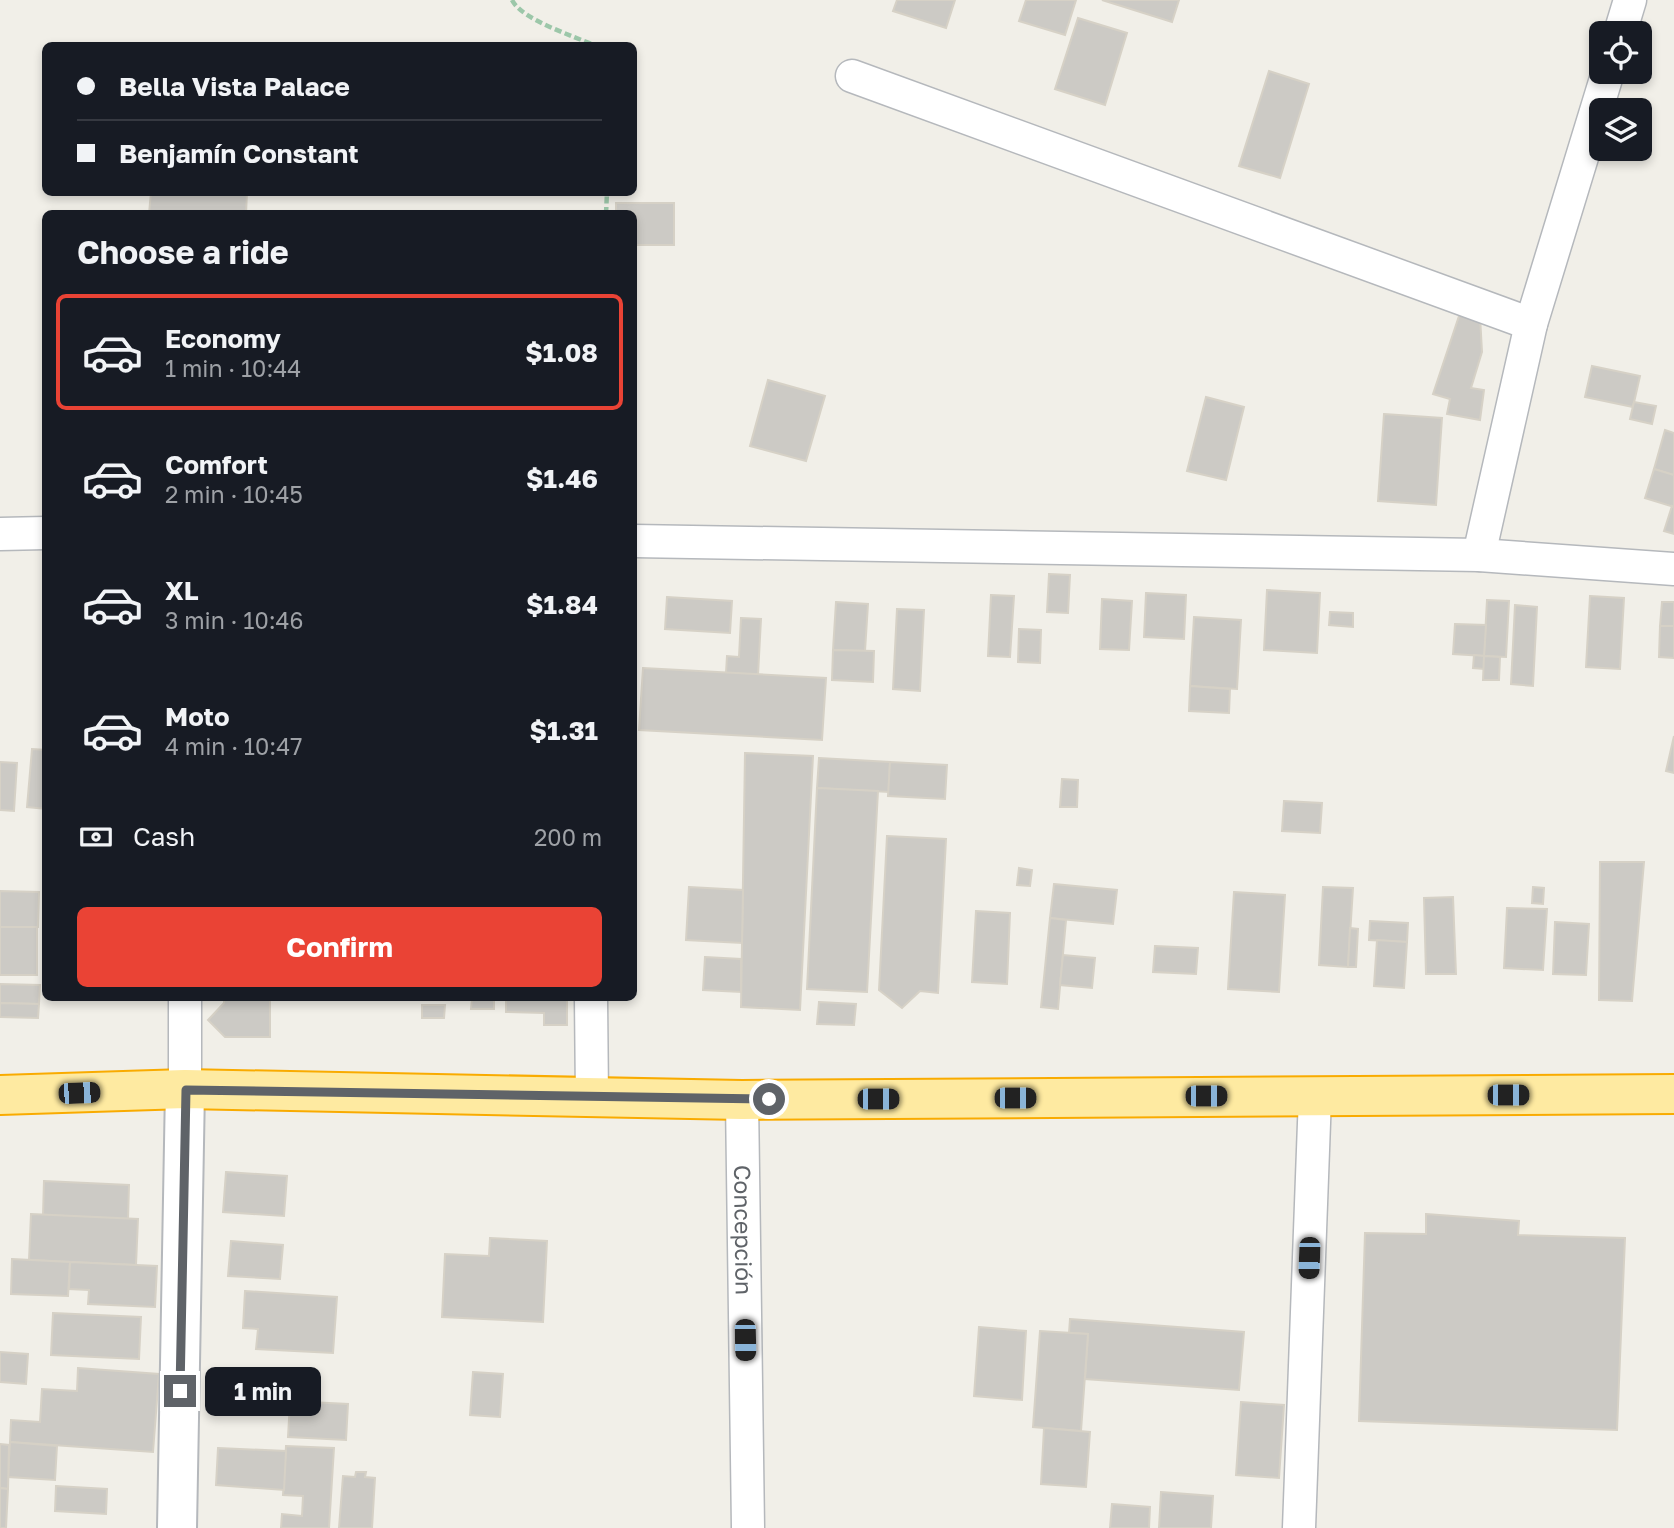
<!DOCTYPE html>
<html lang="en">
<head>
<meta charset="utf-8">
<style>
	body { margin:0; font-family:"Golos Text",sans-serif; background:#242831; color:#f1f3f6; height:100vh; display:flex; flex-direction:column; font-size:26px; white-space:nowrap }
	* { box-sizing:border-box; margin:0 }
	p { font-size:23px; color:#9ea1a6 }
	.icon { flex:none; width:38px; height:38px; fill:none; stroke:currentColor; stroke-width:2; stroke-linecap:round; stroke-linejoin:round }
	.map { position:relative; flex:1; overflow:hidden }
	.drawer { position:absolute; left:42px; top:210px; width:595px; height:791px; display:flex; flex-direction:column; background:#171b24; border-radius:10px; box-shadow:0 4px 10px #0003 }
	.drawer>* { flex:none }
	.hud { position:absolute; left:42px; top:42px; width:595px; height:154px; border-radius:10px; box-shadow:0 4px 10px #0003; display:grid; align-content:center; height:154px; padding:0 35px; background:#171b24 }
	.buttons { position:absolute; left:1589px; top:21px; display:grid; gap:14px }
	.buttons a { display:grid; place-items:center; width:63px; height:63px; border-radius:10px; background:#171b24; box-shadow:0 4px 10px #0003; font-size:35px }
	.end { position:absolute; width:32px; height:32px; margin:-16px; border:9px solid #5f6368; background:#fff; box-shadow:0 0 0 4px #fff }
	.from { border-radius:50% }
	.bubble { position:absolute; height:49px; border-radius:10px; background:#171b24; box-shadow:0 4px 10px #0003; font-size:23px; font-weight:700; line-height:49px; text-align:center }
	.car { position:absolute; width:21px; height:42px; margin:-21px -10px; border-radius:9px; box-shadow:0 0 5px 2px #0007; background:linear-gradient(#222 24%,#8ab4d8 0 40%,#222 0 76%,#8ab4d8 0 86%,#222 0) }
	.hud b { display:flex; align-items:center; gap:24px; height:66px; font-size:26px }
	.hud b+b { border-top:2px solid #363941 }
	.hud i { width:18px; height:18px; background:#f1f3f6 }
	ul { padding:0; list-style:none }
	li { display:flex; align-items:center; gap:21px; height:116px; margin:0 14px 10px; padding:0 21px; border:4px solid transparent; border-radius:10px }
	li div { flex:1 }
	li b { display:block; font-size:26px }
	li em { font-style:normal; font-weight:700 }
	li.on { border-color:#ea4335 }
	li>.icon { width:63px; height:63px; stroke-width:1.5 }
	h2 { padding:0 35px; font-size:32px; line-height:84px }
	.pay { display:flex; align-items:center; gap:18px; height:77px; padding:0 35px; font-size:26px }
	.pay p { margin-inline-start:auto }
	.button { display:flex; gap:14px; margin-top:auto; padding:14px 35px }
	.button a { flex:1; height:80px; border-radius:10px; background:#ea4335; color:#fff; font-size:28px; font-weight:700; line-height:80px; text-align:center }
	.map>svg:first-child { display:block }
</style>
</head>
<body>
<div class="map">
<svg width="1674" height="1528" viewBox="0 0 1674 1528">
	<rect width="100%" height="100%" fill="#f1efe8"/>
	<g fill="#cccac5" stroke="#d6d1c6" stroke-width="2">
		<path d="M897,0H955L946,28L893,11Z"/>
		<path d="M1026,0H1076L1065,35L1019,21Z"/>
		<path d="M1102,0H1179L1172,22Z"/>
		<path d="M1078,18L1127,33L1105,105L1055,89Z"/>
		<path d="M1269,71L1309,84L1280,178L1239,166Z"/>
		<path d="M151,192H247L246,214H149Z"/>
		<path d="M616,203H674V245H634V214H616Z"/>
		<path d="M1461,310L1480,316L1482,352L1471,388L1484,390L1480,420L1447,414L1450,399L1433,394Z"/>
		<path d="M1592,366L1640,376L1633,407L1585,397Z"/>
		<path d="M768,380L825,396L806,461L750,446Z"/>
		<path d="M1206,397L1244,407L1226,480L1187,471Z"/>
		<path d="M1634,402L1656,406L1652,424L1630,419Z"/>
		<path d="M1384,414L1442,418L1436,505L1378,501Z"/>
		<path d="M1665,430L1674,433V475L1654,469Z"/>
		<path d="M1654,469L1674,475V507L1645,498Z"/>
		<path d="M1672,506L1674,507V534L1664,531Z"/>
		<path d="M1049,574L1070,575L1068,613L1047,612Z"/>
		<path d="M1267,590L1320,593L1317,653L1264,650Z"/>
		<path d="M1146,593L1186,595L1184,639L1144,637Z"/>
		<path d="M991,595L1014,596L1010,657L988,656Z"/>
		<path d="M1590,596L1624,598L1620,669L1586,667Z"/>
		<path d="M667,597L732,601L730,633L665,629Z"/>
		<path d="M1102,599L1132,601L1129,650L1100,649Z"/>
		<path d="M1487,600L1509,601L1506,657L1484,656Z"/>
		<path d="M836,602L868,604L865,651L833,650Z"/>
		<path d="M1662,602H1674V626H1660Z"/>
		<path d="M1515,605L1537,607L1533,686L1511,684Z"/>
		<path d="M897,609L924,610L920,691L893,689Z"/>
		<path d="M1330,612L1353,613V627L1329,625Z"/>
		<path d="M1194,617L1241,620L1237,689L1190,686Z"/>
		<path d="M741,618L761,619L758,675L726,673L727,656L739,657Z"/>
		<path d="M1455,624L1486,625L1484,656L1453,654Z"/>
		<path d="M1660,626H1674V658L1659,657Z"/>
		<path d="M1019,629L1041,630L1040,663L1018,662Z"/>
		<path d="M833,650L874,651L873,682L832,680Z"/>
		<path d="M1474,655L1484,656V669L1473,668Z"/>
		<path d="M1484,656L1500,657L1499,680H1483Z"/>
		<path d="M643,668L826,678L822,740L639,730Z"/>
		<path d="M1190,686L1230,689L1229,713L1189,711Z"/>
		<path d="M1674,736V773L1666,771Z"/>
		<path d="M32,749L46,750V809L27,807Z"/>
		<path d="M745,753L813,756L800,1010L741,1007Z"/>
		<path d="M819,758L890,762L889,792L817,788Z"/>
		<path d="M0,762L17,763L14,811L0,810Z"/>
		<path d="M890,762L947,765L945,799L888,796Z"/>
		<path d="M1062,779L1078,780L1077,807H1060Z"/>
		<path d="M817,788L878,791L867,992L807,989Z"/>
		<path d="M1284,801L1322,803L1320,833L1282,831Z"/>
		<path d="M887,836L946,839L938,993L920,991L902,1008L879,990Z"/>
		<path d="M1600,862H1644L1632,1001L1599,1000Z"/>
		<path d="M1019,868L1032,870L1030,886L1017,885Z"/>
		<path d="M1054,884L1117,890L1113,924L1050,918Z"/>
		<path d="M689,887L743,890L742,943L686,940Z"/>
		<path d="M1323,887L1353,888L1348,967L1319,965Z"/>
		<path d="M1533,887L1544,888L1543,904L1532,903Z"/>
		<path d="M0,891L39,892L38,927H0Z"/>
		<path d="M1234,892L1285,895L1279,992L1228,989Z"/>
		<path d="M1453,897L1456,974H1426L1424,898Z"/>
		<path d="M1507,908L1547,909L1543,970L1504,968Z"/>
		<path d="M976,911L1010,913L1007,984L972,982Z"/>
		<path d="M1050,918L1066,920L1058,1009L1041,1007Z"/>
		<path d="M1370,921L1408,923L1407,942L1369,940Z"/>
		<path d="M1555,922L1589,924L1586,975L1553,974Z"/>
		<rect x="0" y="927" width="37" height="48"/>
		<path d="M1350,928L1358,929L1356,967H1348Z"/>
		<path d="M1377,940L1407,942L1404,988L1374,986Z"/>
		<path d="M1155,946L1198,948L1196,974L1153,972Z"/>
		<path d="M1063,955L1095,958L1092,988L1060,985Z"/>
		<path d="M705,957L741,959V992L703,990Z"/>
		<path d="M0,984L40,985L39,1004L0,1003Z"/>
		<path d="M224,998H270V1037H225L208,1020L224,1003Z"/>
		<path d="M472,998H494V1009H471Z"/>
		<path d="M506,998H567V1025H544V1013L506,1012Z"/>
		<path d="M819,1002L856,1004L854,1025L817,1024Z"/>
		<path d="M0,1003L39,1004L38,1018L0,1017Z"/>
		<path d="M422,1005H445L444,1018H422Z"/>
		<path d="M226,1172L287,1176L284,1216L223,1212Z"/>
		<path d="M44,1181L129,1185L128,1219L43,1215Z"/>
		<path d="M31,1214L138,1219L136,1265L29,1260Z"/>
		<path d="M1426,1214L1519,1221L1518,1235L1625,1238L1617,1430L1359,1421L1365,1233L1426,1234Z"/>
		<path d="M490,1238L547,1241L543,1322L442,1317L445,1254L489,1256Z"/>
		<path d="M231,1241L283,1245L280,1279L228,1276Z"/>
		<path d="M12,1259L70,1262L68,1296L11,1294Z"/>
		<path d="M70,1262L157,1266L155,1307L88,1304L89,1290L69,1289Z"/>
		<path d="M245,1291L337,1297L333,1353L256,1349L258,1329L243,1328Z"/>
		<path d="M53,1313L141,1317L139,1359L51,1355Z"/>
		<path d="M1070,1319L1244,1332L1239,1390L1085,1379L1088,1334L1069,1333Z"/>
		<path d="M979,1327L1026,1331L1022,1400L974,1396Z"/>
		<path d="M1040,1331L1088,1334L1081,1431L1033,1427Z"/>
		<path d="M0,1352L28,1354L26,1384L0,1382Z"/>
		<path d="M78,1368L159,1374L153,1452L10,1442L11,1420L40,1422L42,1389L77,1391Z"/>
		<path d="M473,1372L503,1374L500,1417L470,1415Z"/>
		<path d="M290,1401L348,1404L346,1440L288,1437Z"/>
		<path d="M1241,1402L1284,1405L1279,1478L1236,1475Z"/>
		<path d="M1044,1428L1090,1432L1086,1487L1041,1484Z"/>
		<path d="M10,1442L57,1446L55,1480L8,1477Z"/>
		<path d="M0,1444L9,1445L8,1489L0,1488Z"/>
		<path d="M286,1446L334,1448L329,1528H281L282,1514L302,1516L303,1496L283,1495Z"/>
		<path d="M218,1448L286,1451L284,1490L216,1485Z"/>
		<path d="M356,1472H366L365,1477L375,1478L372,1528H339L343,1476L355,1477Z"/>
		<path d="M56,1486L107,1489L106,1514L55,1511Z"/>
		<path d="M0,1488L8,1489L6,1528H0Z"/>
		<path d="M1161,1492L1213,1496L1211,1528H1159Z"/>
		<path d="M1112,1504L1150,1507L1149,1528H1110Z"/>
	</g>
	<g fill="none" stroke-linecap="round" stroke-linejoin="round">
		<g stroke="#b5b8bc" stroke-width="35">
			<g id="minor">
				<path d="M1620,33L1630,0"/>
				<path d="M852,76L1531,324"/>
				<path d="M0,534L46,533"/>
				<path d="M634,541L1479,555L1674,569"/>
				<path d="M1479,555L1531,324L1608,72"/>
				<path d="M185,998V1089"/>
				<path d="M591,998L592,1098"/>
				<path id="s1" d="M742,1100L748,1528"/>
				<path d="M1299,1528L1315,1096"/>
			</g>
		</g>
		<g stroke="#b5b8bc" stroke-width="42">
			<path id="tertiary" d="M177,1528L185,1089"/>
		</g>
		<g stroke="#f9ab00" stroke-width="42">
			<path id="trunk" d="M0,1095L185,1089L742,1100L1674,1094"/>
		</g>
		<g stroke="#9cc7a9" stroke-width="4.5" stroke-dasharray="7 3.5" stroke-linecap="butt">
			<path d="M512,0C522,20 574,36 596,46"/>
			<path d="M606,214L607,192"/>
		</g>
		<use href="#minor" stroke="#fff" stroke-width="32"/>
		<use href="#tertiary" stroke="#fff" stroke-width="38"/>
		<use href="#trunk" stroke="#feeaa1" stroke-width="38"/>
	</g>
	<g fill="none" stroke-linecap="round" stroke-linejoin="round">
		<path stroke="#5f6368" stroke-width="9" d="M180,1391L186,1090L769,1099"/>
	</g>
	<g text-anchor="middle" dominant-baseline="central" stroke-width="7" stroke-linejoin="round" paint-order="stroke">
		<g font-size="23" fill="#5f6368" stroke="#fff">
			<text stroke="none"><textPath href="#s1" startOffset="130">Concepción</textPath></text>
		</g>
	</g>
</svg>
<div class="buttons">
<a><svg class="icon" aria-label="locate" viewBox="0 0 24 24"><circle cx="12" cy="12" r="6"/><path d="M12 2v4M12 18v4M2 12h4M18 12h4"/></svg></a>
<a><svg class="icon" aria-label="layers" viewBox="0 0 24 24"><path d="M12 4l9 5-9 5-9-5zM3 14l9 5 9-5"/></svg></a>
</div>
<i class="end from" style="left:769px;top:1099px"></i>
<i class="end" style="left:180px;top:1391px"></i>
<div class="bubble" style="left:205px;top:1367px;width:116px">1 min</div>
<i class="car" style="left:79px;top:1093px;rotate:88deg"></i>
<i class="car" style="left:1508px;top:1095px;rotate:90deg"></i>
<i class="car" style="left:1206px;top:1096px;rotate:90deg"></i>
<i class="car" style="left:1015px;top:1098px;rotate:90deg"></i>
<i class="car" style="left:878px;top:1099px;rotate:90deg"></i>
<i class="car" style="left:1309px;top:1258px;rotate:182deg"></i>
<i class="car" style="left:745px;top:1340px;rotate:179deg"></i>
<div class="hud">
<b><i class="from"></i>Bella Vista Palace</b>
<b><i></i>Benjamín Constant</b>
</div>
<section class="drawer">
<h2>Choose a ride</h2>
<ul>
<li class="on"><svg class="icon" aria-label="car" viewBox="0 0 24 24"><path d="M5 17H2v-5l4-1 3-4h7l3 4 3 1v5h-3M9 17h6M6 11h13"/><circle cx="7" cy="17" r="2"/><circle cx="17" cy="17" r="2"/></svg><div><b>Economy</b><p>1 min · 10:44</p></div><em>$1.08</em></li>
<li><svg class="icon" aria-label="car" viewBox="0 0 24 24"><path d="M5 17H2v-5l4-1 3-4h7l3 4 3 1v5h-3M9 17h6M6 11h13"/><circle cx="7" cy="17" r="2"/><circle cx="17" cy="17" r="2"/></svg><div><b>Comfort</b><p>2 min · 10:45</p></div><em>$1.46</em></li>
<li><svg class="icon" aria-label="car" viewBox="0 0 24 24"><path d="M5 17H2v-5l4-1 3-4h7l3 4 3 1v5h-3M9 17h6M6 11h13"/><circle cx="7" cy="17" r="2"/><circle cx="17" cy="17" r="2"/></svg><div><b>XL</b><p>3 min · 10:46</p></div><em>$1.84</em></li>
<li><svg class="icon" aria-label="car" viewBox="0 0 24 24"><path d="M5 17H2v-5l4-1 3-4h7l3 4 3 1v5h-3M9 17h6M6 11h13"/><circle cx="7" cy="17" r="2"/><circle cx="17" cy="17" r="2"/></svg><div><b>Moto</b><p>4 min · 10:47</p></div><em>$1.31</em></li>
</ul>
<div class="pay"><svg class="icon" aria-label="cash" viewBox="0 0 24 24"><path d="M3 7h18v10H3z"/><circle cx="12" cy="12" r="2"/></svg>Cash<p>200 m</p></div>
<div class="button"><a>Confirm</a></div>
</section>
</div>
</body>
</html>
